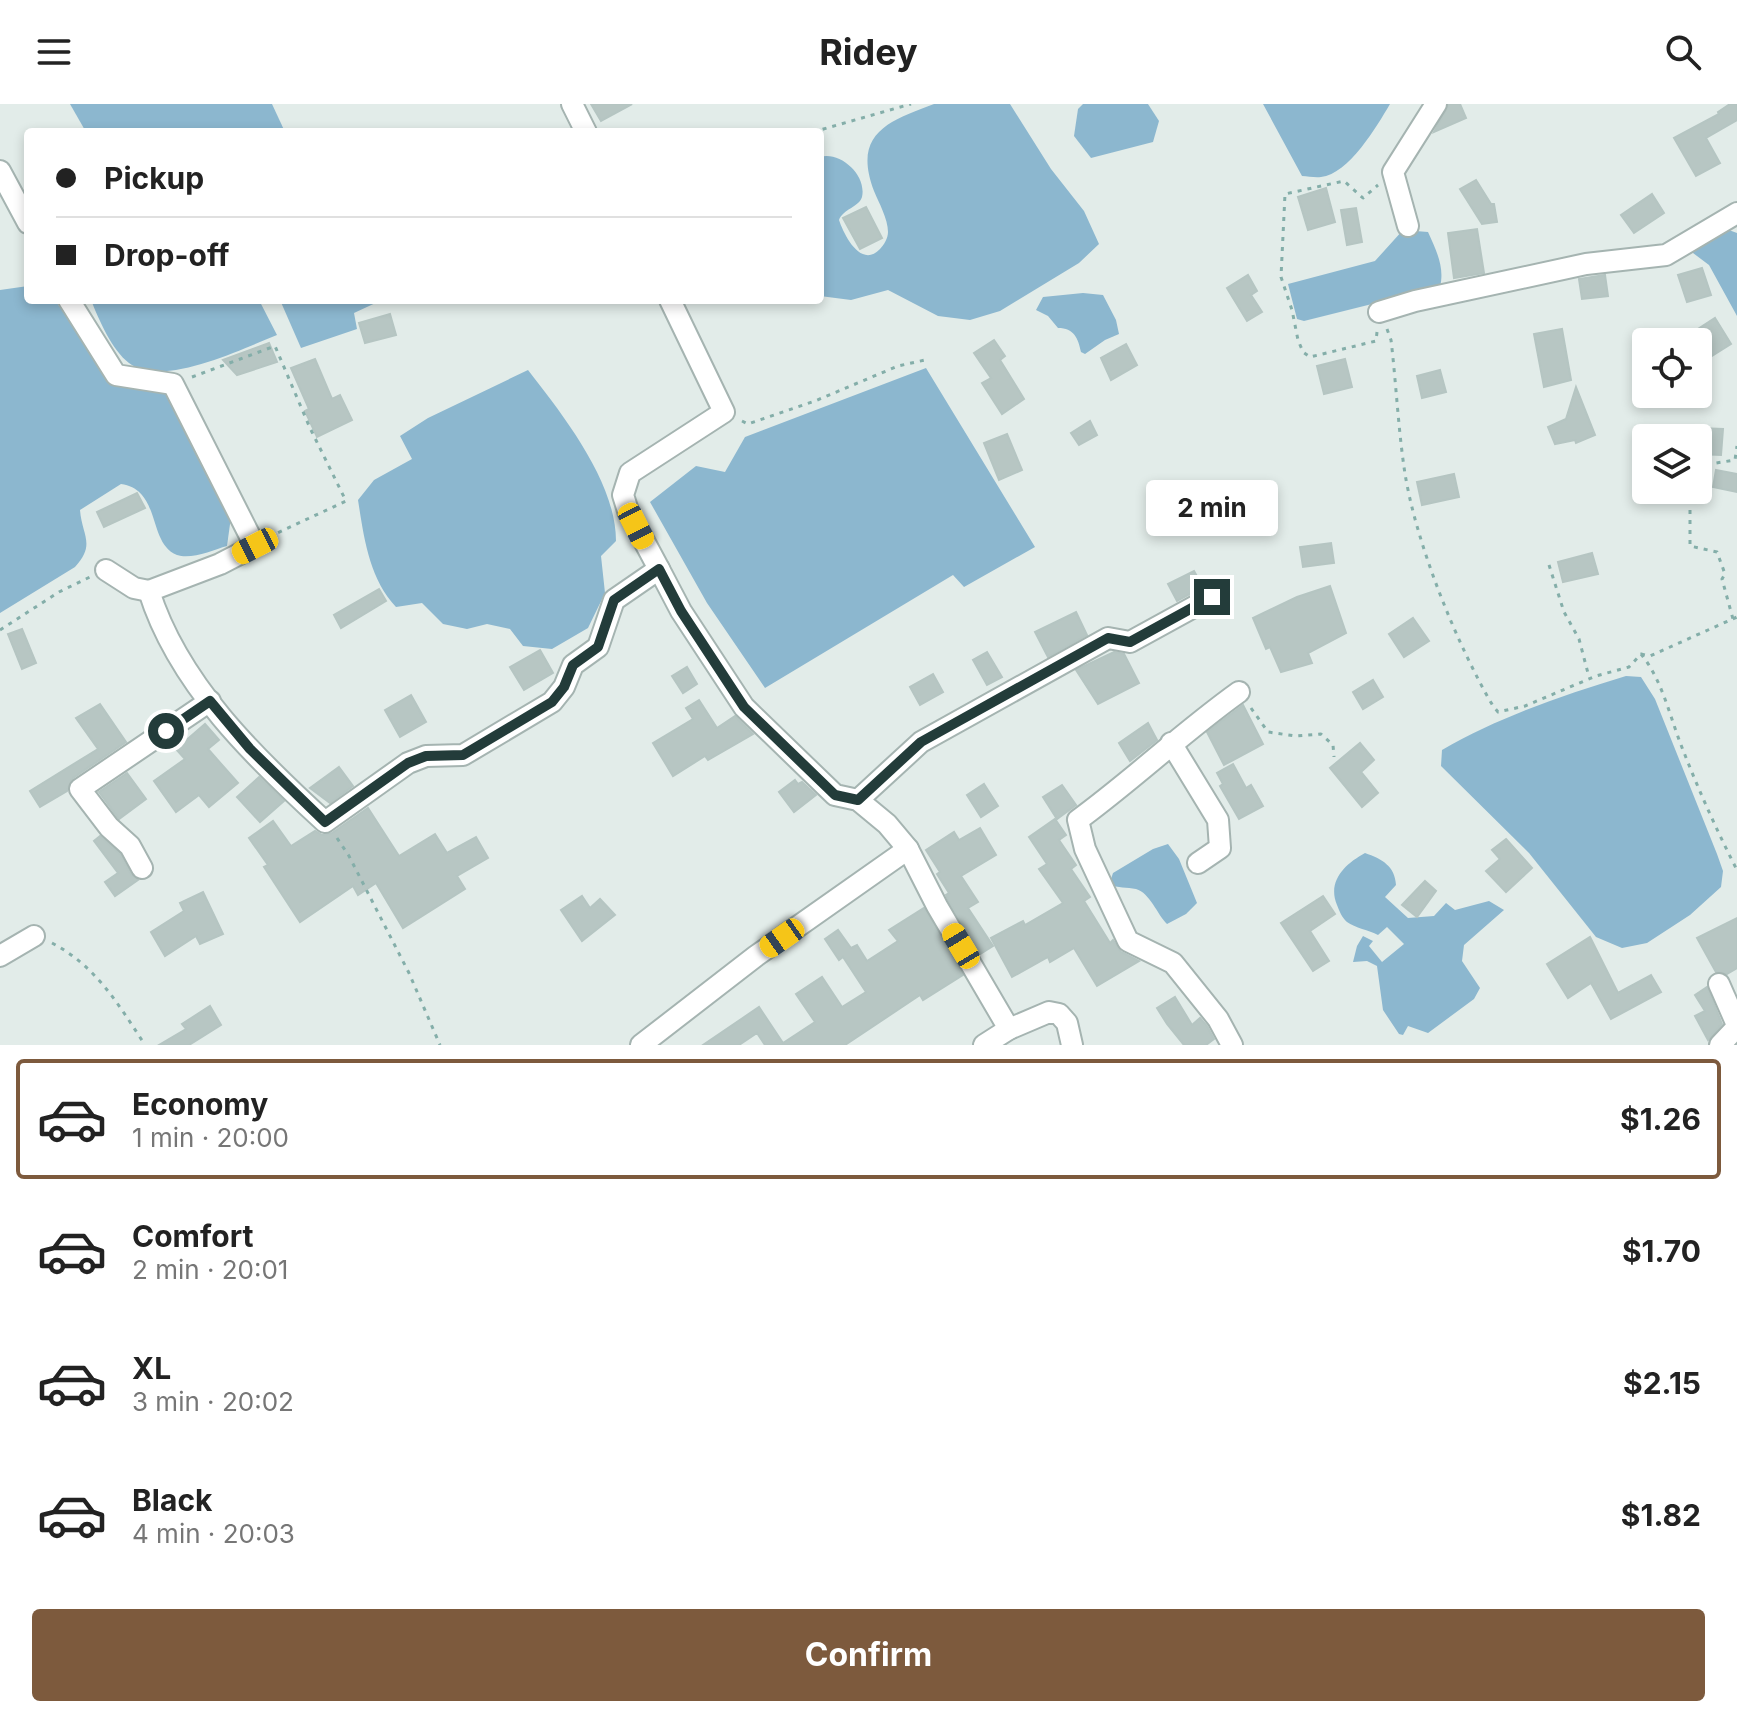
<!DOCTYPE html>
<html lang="en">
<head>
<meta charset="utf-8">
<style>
	body { margin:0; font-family:Inter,sans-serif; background:#f2f2f2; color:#222; height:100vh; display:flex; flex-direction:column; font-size:30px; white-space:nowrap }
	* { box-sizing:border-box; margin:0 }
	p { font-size:26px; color:#767676 }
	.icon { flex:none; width:44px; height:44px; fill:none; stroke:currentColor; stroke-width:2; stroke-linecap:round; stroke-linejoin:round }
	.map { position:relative; height:941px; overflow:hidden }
	.panel { display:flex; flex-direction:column; background:#fff; flex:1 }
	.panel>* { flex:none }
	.hud { position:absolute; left:24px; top:24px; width:800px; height:176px; border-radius:8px; box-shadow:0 4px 12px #0003; display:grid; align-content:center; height:176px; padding:0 32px; background:#fff }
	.fabs { position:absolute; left:1632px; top:224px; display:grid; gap:16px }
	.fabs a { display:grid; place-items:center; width:80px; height:80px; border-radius:8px; background:#fff; box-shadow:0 4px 12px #0003; font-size:40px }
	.end { position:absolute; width:36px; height:36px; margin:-18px; border:10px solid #233c3a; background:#fff; box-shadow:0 0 0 4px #fff }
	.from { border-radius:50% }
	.bubble { position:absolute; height:56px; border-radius:8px; background:#fff; box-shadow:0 4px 12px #0003; font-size:26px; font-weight:700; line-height:56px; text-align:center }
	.car { position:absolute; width:24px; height:48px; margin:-24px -12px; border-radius:10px; box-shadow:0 0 6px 2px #0007; background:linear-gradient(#f5c518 24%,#345 0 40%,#f5c518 0 76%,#345 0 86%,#f5c518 0) }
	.hud b { display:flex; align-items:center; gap:28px; height:76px; font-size:30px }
	.hud b+b { border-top:2px solid #e0e0e0 }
	.hud i { width:20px; height:20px; background:#222 }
	ul { padding:14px 0 0; list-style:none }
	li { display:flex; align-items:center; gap:24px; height:120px; margin:0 16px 12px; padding:0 16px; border:4px solid transparent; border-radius:8px }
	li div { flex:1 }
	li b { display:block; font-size:30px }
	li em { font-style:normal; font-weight:700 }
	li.selected { border-color:#7d5a3d }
	li>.icon { width:72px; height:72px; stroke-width:1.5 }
	.cta { display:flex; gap:16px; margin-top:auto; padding:16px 32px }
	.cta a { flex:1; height:92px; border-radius:8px; background:#7d5a3d; color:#fff; font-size:32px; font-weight:700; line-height:92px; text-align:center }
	header { display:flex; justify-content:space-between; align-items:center; height:104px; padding:0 32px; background:#fff; font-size:36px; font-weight:700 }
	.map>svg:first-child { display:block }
</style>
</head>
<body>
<header><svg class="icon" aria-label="menu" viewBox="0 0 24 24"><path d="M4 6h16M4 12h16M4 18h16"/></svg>Ridey<svg class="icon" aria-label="search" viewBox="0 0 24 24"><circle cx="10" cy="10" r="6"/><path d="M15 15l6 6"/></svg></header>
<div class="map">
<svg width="1737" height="941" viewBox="0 0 1737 941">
	<rect width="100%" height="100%" fill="#e2ece9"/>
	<g fill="#8cb7cf">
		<path d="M70,0H272L285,28H86Z"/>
		<path d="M934,0H1010L1051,65L1084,107L1099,140L1079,159L1000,207L970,216L938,212L888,186L851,196L820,192V53C840,47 867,71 862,93C859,103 843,105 839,116C844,131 861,165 880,145C884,141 888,134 888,128C888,115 879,99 874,87C852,29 889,17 934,0Z"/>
		<path d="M1083,0H1148L1159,17L1153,38L1091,54L1074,32L1078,5Z"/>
		<path d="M1263,0H1390C1377,22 1349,70 1321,73C1315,74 1308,72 1302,72Z"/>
		<path d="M1726,125L1737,129V212L1709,161L1693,149L1692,142Z"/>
		<path d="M1403,126L1428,128C1436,146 1445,163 1440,183L1304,217L1297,215L1288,180L1375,157Z"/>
		<path d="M28,182V196H55L105,269L161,284L177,300L231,413L227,442C213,446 191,456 177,451C147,439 162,386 121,380L80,406C82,432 96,440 75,463L0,509V186Z"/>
		<path d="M1083,189L1103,191L1116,216L1119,230L1105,236L1085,250L1081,248C1078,234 1074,224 1058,224L1048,212L1036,206L1043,193Z"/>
		<path d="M91,196H259L277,231C244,244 161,285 129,259C112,246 99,216 91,196Z"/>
		<path d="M280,196H382L354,209L357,225L301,244Z"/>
		<path d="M926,264L1035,443L964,483L953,471L765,584L707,499L650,398L696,362L725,368L745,333Z"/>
		<path d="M528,266C563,311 616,378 616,437L601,452L605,489L588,524L552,545L523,542L510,525L487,520L467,525L443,520L422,499L396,503C369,474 364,434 358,396L374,376L412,355L400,332L428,314Z"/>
		<path d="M1626,572L1641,573L1655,595L1717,750L1723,767L1721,783L1690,811L1647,839L1622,844L1596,833L1529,749L1441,662L1442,646C1499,613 1563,591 1626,572Z"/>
		<path d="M1168,740L1179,755L1197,799L1186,810L1167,820C1157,810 1150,789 1136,785C1127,783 1118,784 1109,781L1113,769L1153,745Z"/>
		<path d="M1365,749C1382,755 1395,762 1396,781L1385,793L1408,814L1434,812L1446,799L1455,806L1489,797L1504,806L1464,841L1462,857L1480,884L1474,895L1428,929L1408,922L1403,931L1399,930L1383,906L1377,862L1367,857L1353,858L1357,842L1363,832L1373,837L1369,842L1382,858L1404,840L1387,823L1378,831C1369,826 1355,824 1347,818C1342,814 1339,806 1337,801C1327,777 1345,760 1365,749Z"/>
	</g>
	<g fill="#b7c6c3" stroke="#b5c5c2" stroke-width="2">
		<path d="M591,0H632L601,17Z"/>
		<path d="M1449,0H1460L1466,14L1434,28Z"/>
		<path d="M1730,0H1737V16L1706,34L1720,59L1696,72L1674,34L1719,10L1718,8Z"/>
		<path d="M1476,76L1491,100H1494L1497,118L1482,120L1460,85Z"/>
		<path d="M1326,84L1335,118L1308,126L1298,93Z"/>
		<path d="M1652,90L1664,109L1634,129L1621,111Z"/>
		<path d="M866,103L882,134L860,145L843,114Z"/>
		<path d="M1356,104L1362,138L1347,141L1341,106Z"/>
		<path d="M1477,125L1484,169L1454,174L1448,129Z"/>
		<path d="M1702,164L1711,191L1687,198L1678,171Z"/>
		<path d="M1248,171L1257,187L1251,191L1262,208L1247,217L1227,184Z"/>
		<path d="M1605,171L1608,192L1582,195L1579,175Z"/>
		<path d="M390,210L396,231L365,239L359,219Z"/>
		<path d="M1715,214L1731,240L1704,257L1698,248V238H1678Z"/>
		<path d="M1562,225L1571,276L1544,283L1534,230Z"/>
		<path d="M994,236L1005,252L1000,256L1024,295L1002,310L982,279L991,274L974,249Z"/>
		<path d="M269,239L277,258L237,271L223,256Z"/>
		<path d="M1126,240L1137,261L1111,276L1101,254Z"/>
		<path d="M315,255L332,295L340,291L352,316L317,333L305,307L309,305L291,264Z"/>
		<path d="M1345,255L1352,283L1324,290L1317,262Z"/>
		<path d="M1440,266L1446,288L1422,294L1417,272Z"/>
		<path d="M1576,283L1595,331L1576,339L1575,336L1555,340L1548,323L1566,315Z"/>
		<path d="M1090,317L1097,331L1079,341L1071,329Z"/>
		<path d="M1698,324L1723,325L1721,351L1698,350Z"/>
		<path d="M1007,330L1022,366L999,376L984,339Z"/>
		<path d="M1716,366L1737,370V388L1713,383Z"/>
		<path d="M1454,370L1459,393L1422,401L1417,378Z"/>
		<path d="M137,389L145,404L104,423L97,408Z"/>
		<path d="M1331,439L1334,459L1303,463L1300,443Z"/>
		<path d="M1592,449L1598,470L1563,478L1558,458Z"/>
		<path d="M1194,467L1203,483L1177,497L1168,480Z"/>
		<path d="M1330,482L1346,529L1308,549L1312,559L1281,568L1270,543L1266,545L1253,514L1297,493Z"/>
		<path d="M379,485L386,497L341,524L334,511Z"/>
		<path d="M1076,508L1087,531L1048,553L1035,528Z"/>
		<path d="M1413,514L1429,537L1404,553L1389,530Z"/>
		<path d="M22,525L36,559L22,565L8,530Z"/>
		<path d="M540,546L553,569L524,586L510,563Z"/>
		<path d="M987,548L1002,573L987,581L973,556Z"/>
		<path d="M1114,548L1124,550L1139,579L1098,600L1076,566Z"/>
		<path d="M687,563L697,580L683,589L672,572Z"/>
		<path d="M933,570L943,588L920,601L910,583Z"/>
		<path d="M1373,576L1383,593L1363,605L1353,588Z"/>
		<path d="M411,591L426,618L400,633L385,606Z"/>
		<path d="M699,596L717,624L735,612L753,630L708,656L705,652L673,672L653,639L693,615L686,604Z"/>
		<path d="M100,600L126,638L73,674L67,687L40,703L30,687L98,645L76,614Z"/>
		<path d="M1243,601L1263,640L1224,661L1207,628Z"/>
		<path d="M1148,619L1157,636L1130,657L1119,639Z"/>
		<path d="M205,620L219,636L208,645L238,679L209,703L199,691L176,708L154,677L185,655L176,645Z"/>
		<path d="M1360,639L1374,656L1361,668L1378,689L1362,703L1330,664Z"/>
		<path d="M1233,660L1246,684L1251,681L1263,702L1239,715L1220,682L1223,680L1217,669Z"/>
		<path d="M339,663L353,682L330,699L310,684Z"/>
		<path d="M127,669L146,695L119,715L99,688Z"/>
		<path d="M259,673L284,697L260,718L237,693Z"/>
		<path d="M795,676L798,680L802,678L816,691L794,708L779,688Z"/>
		<path d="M984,680L998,702L981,713L967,691Z"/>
		<path d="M1062,681L1076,701L1057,715L1043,693Z"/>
		<path d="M368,704L399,752L435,730L447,749L476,733L488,754L457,772L465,785L403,824L376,779L358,791L353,782L300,818L264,763L268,761L249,734L273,717L291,742L315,727L322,731L332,729Z"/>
		<path d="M1055,715L1066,731L1059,736L1076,761L1071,765L1090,793L1084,797L1110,839L1113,836L1121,848L1139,857L1097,882L1074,844L1050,858L1048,853L1012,873L991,834L1023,817L1025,821L1063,799L1039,765L1047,760L1029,733Z"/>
		<path d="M980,724L996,751L961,772L978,798L968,804L993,842L980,850L948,796L946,791L949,789L937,770L940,768L926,746L954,728L959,736Z"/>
		<path d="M100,732L120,750L131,770L138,776L115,792L105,778L118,769L94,737Z"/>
		<path d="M1506,735L1532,764L1506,788L1486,767L1500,755L1492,746Z"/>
		<path d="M1425,777L1436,787L1417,813L1402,801Z"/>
		<path d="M203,788L223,830L200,840L196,832L165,852L151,828L184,807L180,799Z"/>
		<path d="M582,792L590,804L600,795L615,811L582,837L561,806Z"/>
		<path d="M1323,792L1335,810L1310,827L1329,857L1313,867L1281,819Z"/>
		<path d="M924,804L963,871L923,896L920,891L845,941H765L757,929L739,941H703L759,903L783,939L815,918L796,890L822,873L842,903L866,888L843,853L839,856L825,835L838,826L851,844L857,841L867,857L898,837L889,826Z"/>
		<path d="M1737,814V864L1727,870L1716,868L1697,834Z"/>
		<path d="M1590,833L1618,889L1651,871L1661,888L1611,915L1591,879L1568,894L1547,860Z"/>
		<path d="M1707,883L1722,920L1708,936L1695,912L1705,907L1695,891Z"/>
		<path d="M1175,893L1192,921L1200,914L1207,922L1214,935L1206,941H1184L1167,920L1157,904Z"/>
		<path d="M210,902L221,921L189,941H159L186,925L182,920Z"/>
	</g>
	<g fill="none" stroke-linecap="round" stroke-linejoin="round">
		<g stroke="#a5b4b1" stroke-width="24">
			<g id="street">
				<path d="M572,0L586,28"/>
				<path d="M0,67L28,119"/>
				<path d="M1408,122L1393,68L1436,0"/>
				<path d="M69,196L116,271L173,280L255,442L220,460L149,487C178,580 255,654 325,718L408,659L426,652L463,651L552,598L564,583L573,561L598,543L614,496L659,465L628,407L623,391L630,369L724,308L670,196"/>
				<path d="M1379,208L1415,197L1586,160L1666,151L1737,109"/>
				<path d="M659,465L681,507L744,603L835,691L858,696L887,720L908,745L937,802L1009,925L1049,908L1059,910L1067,919L1072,941"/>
				<path d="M106,466L134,484L149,487"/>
				<path d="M1171,639L1218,716L1220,744L1198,759"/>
				<path d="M858,696L921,638L1108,534L1130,538L1212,493"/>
				<path d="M142,764L130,742L109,723L80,685L210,597"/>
				<path d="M0,852L34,832"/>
				<path d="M1719,880L1737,921"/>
				<path d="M641,941L756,852L908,745"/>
				<path d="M984,941L1009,925"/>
				<path d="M1232,941L1218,915L1173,859L1128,837L1085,745L1078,716C1134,675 1183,628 1239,588"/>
				<path d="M1720,941L1737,923"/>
			</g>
		</g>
		<g stroke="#84aea9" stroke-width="3" stroke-dasharray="4 6" stroke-linecap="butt">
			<path d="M813,28L911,0"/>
			<path d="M1387,225L1391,236C1396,278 1398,321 1404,363C1414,435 1456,539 1493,602L1498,608L1525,602L1596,572L1629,563L1641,550C1663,577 1670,614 1683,646C1699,687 1717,727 1737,766"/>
			<path d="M1377,228L1376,237L1310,253L1303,248L1298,236L1292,206L1281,173L1285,90L1344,77L1363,94L1378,81"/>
			<path d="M192,273L275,242L310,324L346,397L273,431"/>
			<path d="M742,317L748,320L815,297L898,262L925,256"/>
			<path d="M1698,354L1710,360L1735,356L1737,342"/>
			<path d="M1690,386V442L1717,448L1725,470L1722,475L1733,515"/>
			<path d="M1549,461L1564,508L1579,535L1589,573"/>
			<path d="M0,526L59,488L90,473"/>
			<path d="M1641,550L1650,552L1737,513"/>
			<path d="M1251,604L1268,628L1295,632L1321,630L1333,641L1334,653"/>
			<path d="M337,734L349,752L409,869L440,941"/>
			<path d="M52,839C96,862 119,901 145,941"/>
		</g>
		<use href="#street" stroke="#fff" stroke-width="20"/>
	</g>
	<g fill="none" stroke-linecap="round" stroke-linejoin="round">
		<path stroke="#233c3a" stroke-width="10" d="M166,627L210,597L250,645L325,718L408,659L426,652L463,651L552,598L564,583L573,561L598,543L614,496L659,465L681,507L744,603L835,691L858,696L921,638L1108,534L1130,538L1212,493"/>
	</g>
</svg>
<div class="fabs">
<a><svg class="icon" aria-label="locate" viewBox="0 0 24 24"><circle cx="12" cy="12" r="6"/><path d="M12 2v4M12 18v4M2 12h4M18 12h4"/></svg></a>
<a><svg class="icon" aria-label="layers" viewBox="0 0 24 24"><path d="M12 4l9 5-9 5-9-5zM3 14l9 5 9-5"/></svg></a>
</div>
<i class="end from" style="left:166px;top:627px"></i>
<i class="end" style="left:1212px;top:493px"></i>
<div class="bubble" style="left:1146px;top:376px;width:132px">2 min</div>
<i class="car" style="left:636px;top:422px;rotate:153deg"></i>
<i class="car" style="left:255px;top:442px;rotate:243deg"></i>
<i class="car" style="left:782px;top:834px;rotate:235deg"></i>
<i class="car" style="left:961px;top:842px;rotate:329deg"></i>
<div class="hud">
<b><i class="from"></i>Pickup</b>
<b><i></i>Drop-off</b>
</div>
</div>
<section class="panel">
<ul>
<li class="selected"><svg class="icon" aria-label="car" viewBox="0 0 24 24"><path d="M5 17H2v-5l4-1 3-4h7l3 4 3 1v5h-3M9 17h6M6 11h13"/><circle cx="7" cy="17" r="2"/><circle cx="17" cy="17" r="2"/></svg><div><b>Economy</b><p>1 min · 20:00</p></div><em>$1.26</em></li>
<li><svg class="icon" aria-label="car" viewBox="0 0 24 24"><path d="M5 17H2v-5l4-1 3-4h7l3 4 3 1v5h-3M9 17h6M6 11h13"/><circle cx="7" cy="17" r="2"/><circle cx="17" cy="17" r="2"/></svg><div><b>Comfort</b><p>2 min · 20:01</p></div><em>$1.70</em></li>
<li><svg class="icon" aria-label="car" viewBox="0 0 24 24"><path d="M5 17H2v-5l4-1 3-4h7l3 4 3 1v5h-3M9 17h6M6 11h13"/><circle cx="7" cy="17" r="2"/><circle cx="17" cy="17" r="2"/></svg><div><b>XL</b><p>3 min · 20:02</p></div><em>$2.15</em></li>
<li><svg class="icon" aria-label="car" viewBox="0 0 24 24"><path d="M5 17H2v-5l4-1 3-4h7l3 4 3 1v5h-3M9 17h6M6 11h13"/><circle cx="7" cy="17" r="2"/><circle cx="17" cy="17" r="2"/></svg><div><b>Black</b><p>4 min · 20:03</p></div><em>$1.82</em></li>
</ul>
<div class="cta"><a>Confirm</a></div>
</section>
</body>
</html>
